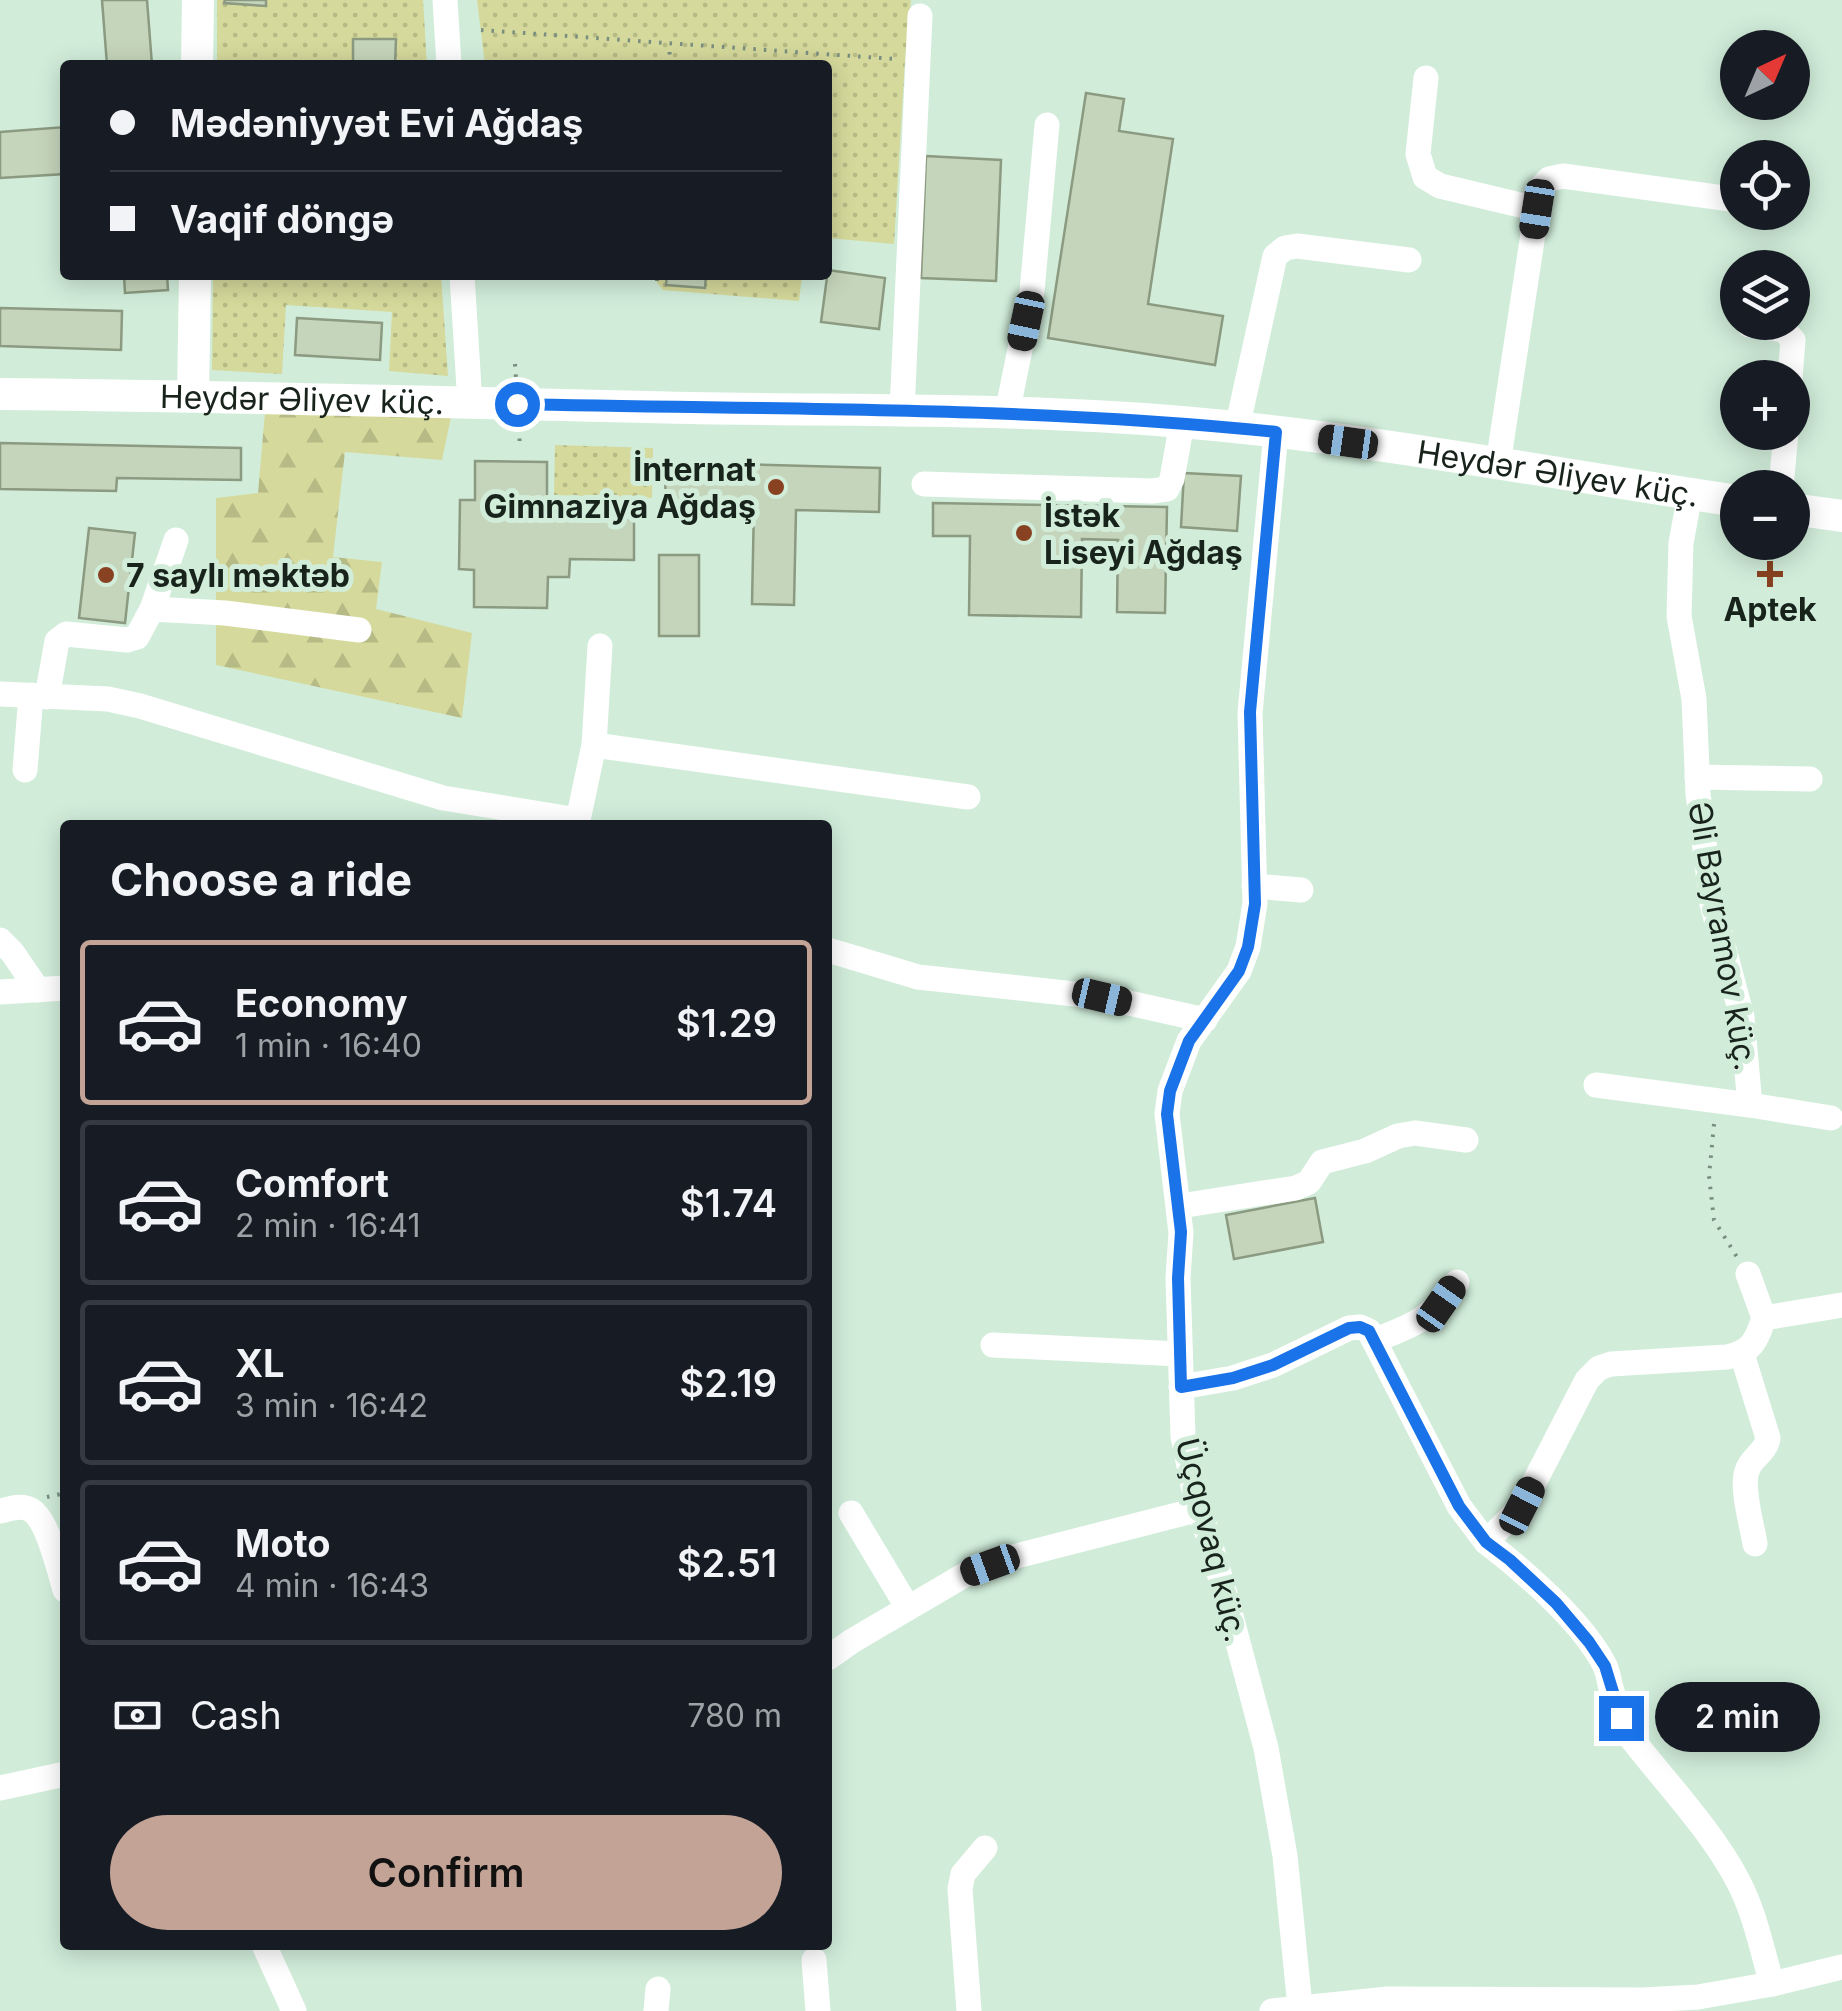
<!DOCTYPE html>
<html lang="en">
<head>
<meta charset="utf-8">
<style>
	body { margin:0; font-family:Inter,sans-serif; background:#20242c; color:#f1f3f6; height:100vh; display:flex; flex-direction:column; font-size:38px; white-space:nowrap }
	* { box-sizing:border-box; margin:0 }
	p { font-size:32px; color:#9ea1a6 }
	.icon { flex:none; width:55px; height:55px; fill:none; stroke:currentColor; stroke-width:2; stroke-linecap:round; stroke-linejoin:round }
	.map { position:relative; flex:1; overflow:hidden }
	.panel { position:absolute; left:60px; top:820px; width:772px; height:1130px; display:flex; flex-direction:column; background:#171b24; border-radius:10px; box-shadow:0 5px 25px #0003 }
	.panel>* { flex:none }
	.guide { position:absolute; left:60px; top:60px; width:772px; height:220px; border-radius:10px; box-shadow:0 5px 25px #0003; display:grid; align-content:center; height:220px; padding:0 50px; background:#171b24 }
	.needle { width:65px; rotate:44deg }
	.controls { position:absolute; left:1720px; top:30px; display:grid; gap:20px }
	.controls a { display:grid; place-items:center; width:90px; height:90px; border-radius:50%; background:#171b24; box-shadow:0 5px 25px #0003; font-size:50px }
	.end { position:absolute; width:45px; height:45px; margin:-22px; border:12px solid #1a73e8; background:#fff; box-shadow:0 0 0 5px #fff }
	.from { border-radius:50% }
	.bubble { position:absolute; height:70px; border-radius:35px; background:#171b24; box-shadow:0 5px 25px #0003; font-size:32px; font-weight:600; line-height:70px; text-align:center }
	.car { position:absolute; width:30px; height:60px; margin:-30px -15px; border-radius:12px; box-shadow:0 0 8px 2px #0007; background:linear-gradient(#222 24%,#8ab4d8 0 40%,#222 0 76%,#8ab4d8 0 86%,#222 0) }
	.guide b { display:flex; align-items:center; gap:35px; height:95px; font-size:38px }
	.guide b+b { border-top:2px solid #363941 }
	.guide i { width:25px; height:25px; background:#f1f3f6 }
	ul { padding:0; list-style:none }
	li { display:flex; align-items:center; gap:30px; height:165px; margin:0 20px 15px; padding:0 30px; border:5px solid #363941; border-radius:10px }
	li div { flex:1 }
	li b { display:block; font-size:38px }
	li em { font-style:normal; font-weight:600 }
	li.active { border-color:#c2a396 }
	li>.icon { width:90px; height:90px; stroke-width:1.5 }
	h2 { padding:0 50px; font-size:45px; line-height:120px }
	.pay { display:flex; align-items:center; gap:25px; height:110px; padding:0 50px; font-size:38px }
	.pay p { margin-inline-start:auto }
	.primary-button { display:flex; gap:20px; margin-top:auto; padding:20px 50px }
	.primary-button a { flex:1; height:115px; border-radius:60px; background:#c2a396; color:#111; font-size:40px; font-weight:600; line-height:115px; text-align:center }
	.map>svg:first-child { display:block }
</style>
</head>
<body>
<div class="map">
<svg width="1842" height="2011" viewBox="0 0 1842 2011">
	<defs>
		<pattern id="forest-firs" width="22" height="20" patternUnits="userSpaceOnUse" patternTransform="scale(2.5)"><rect width="22" height="20" fill="#d5d99b"/><path d="M5 1l3.5 6h-7zM16 11l3.5 6h-7z" fill="#b6ba85"/></pattern>
		<pattern id="park-dots" width="8" height="8" patternUnits="userSpaceOnUse" patternTransform="scale(2.5)"><rect width="8" height="8" fill="#d5d99b"/><path d="M2 2h.1M6 6h.1" fill="none" stroke="#b6ba85" stroke-width="1.8" stroke-linecap="round"/></pattern>
	</defs>
	<rect width="100%" height="100%" fill="#d1edda"/>
	<path fill="url(#forest-firs)" d="M265,412L451,417L442,460L345,452L333,557L382,562L376,609L472,633L462,718L216,665V498L258,493Z"/>
	<g fill="url(#park-dots)">
		<path d="M217,0H423L427,65H217Z"/>
		<path d="M477,0H911L905,60L894,244L828,238V65H485Z"/>
		<path d="M213,275H441L448,376L389,371L392,312L286,305L282,374L212,370Z"/>
		<path d="M651,275H802L799,301L663,290Z"/>
		<path d="M555,445L653,448L652,498L554,495Z"/>
	</g>
	<g fill="#c5d5bb" stroke="#8b9a81" stroke-width="2.5">
		<path d="M102,0H147L152,65H107Z"/>
		<path d="M225,0H266V6L224,3Z"/>
		<path d="M353,39H396L395,65H353Z"/>
		<path d="M1086,93L1124,99L1119,131L1173,139L1148,304L1223,316L1215,365L1048,338Z"/>
		<path d="M65,127V174L0,178V132Z"/>
		<path d="M926,156L1001,160L996,281L921,278Z"/>
		<path d="M828,270L885,278L879,329L821,322Z"/>
		<path d="M124,275H167L168,290L125,293Z"/>
		<path d="M667,275H706L705,288L666,285Z"/>
		<path d="M0,308L122,311L121,350L0,346Z"/>
		<path d="M297,318L382,323L380,360L295,355Z"/>
		<path d="M0,443L241,448V480L117,478L116,491L0,489Z"/>
		<path d="M475,461L547,462V501H568L567,518L634,519V560L570,559L569,577H548L547,608L474,607V570L459,569L460,500H475Z"/>
		<path d="M666,462L880,468L879,512L796,510L794,605L752,604L754,505L665,503Z"/>
		<path d="M1184,473L1241,476L1237,531L1181,527Z"/>
		<path d="M933,503L1167,507L1165,613L1117,612L1118,540L1082,539L1081,617L969,615L970,536H933Z"/>
		<path d="M89,528L135,533L125,623L79,618Z"/>
		<rect x="659" y="555" width="40" height="81"/>
		<path d="M1315,1198L1323,1242L1234,1259L1226,1215Z"/>
	</g>
	<g fill="none" stroke-linecap="round" stroke-linejoin="round">
		<g stroke="#7a8e80" stroke-width="4" stroke-dasharray="2.5 8" stroke-linecap="butt">
			<path d="M481,30L895,59"/>
			<path d="M669,65L670,45"/>
			<path d="M657,281V275"/>
			<path d="M515,364L516,379"/>
			<path d="M519,428L520,449"/>
			<path d="M1714,1124L1709,1176L1714,1220L1737,1257"/>
			<path d="M47,1497L65,1493"/>
		</g>
		<g stroke="#fff" stroke-width="25">
			<path d="M445,0L449,65"/>
			<path d="M1426,78L1418,154L1425,177L1440,186L1537,209"/>
			<path d="M462,275L470,404"/>
			<path d="M1749,325L1784,330L1793,340L1790,378"/>
			<path d="M902,411L920,16"/>
			<path d="M1007,413L1032,291L1047,125"/>
			<path d="M1237,428L1275,256L1285,248L1297,246L1409,260"/>
			<path d="M1276,432L1250,713L1255,903L1248,947L1239,971L1189,1041L1170,1091L1167,1114L1181,1233L1178,1278L1183,1436L1193,1486L1224,1590L1266,1748L1285,1856L1300,2007"/>
			<path d="M1498,464L1540,188L1549,179L1563,176L1738,200"/>
			<path d="M924,484L1152,491L1167,489L1172,479L1182,422"/>
			<path d="M1781,488L1786,432"/>
			<path d="M152,609L225,613L359,630"/>
			<path d="M0,694L108,699L140,706L443,798L578,820V825"/>
			<path d="M47,697L57,641L66,634L127,640L137,637L152,609L176,540"/>
			<path d="M594,745L600,646"/>
			<path d="M25,770L31,695"/>
			<path d="M1697,777L1810,779"/>
			<path d="M578,820L594,745L968,797"/>
			<path d="M1254,886L1301,890"/>
			<path d="M0,940L12,952L38,990"/>
			<path d="M828,950L918,977L1102,997L1205,1020"/>
			<path d="M0,992L65,988"/>
			<path d="M1596,1085L1750,1105L1742,1017L1712,904L1698,794L1694,699L1679,616L1681,543L1690,494"/>
			<path d="M1750,1105L1831,1118"/>
			<path d="M1180,1206L1296,1188L1309,1182L1322,1162L1365,1151L1398,1136L1415,1133L1466,1140"/>
			<path d="M1748,1274L1764,1318"/>
			<path d="M1375,1340C1415,1325 1432,1318 1457,1282"/>
			<path d="M993,1345L1180,1354"/>
			<path d="M1742,1354L1768,1438C1766,1453 1751,1457 1747,1471C1741,1488 1752,1525 1755,1544"/>
			<path d="M1181,1387L1233,1378L1273,1365L1349,1328L1360,1327L1369,1331L1459,1506L1486,1542L1522,1506L1587,1380L1599,1368L1611,1364L1727,1357C1752,1352 1756,1341 1764,1318L1842,1305"/>
			<path d="M0,1511C10,1509 21,1504 31,1510C48,1520 59,1570 65,1590"/>
			<path d="M851,1513L908,1608"/>
			<path d="M1486,1542C1523,1570 1584,1623 1605,1666C1608,1672 1609,1681 1611,1688C1616,1706 1623,1722 1632,1739C1667,1784 1712,1831 1738,1881C1755,1913 1762,1950 1772,1984"/>
			<path d="M828,1658L852,1641L968,1573L1013,1557L1200,1509"/>
			<path d="M0,1788L65,1774"/>
			<path d="M264,1945L294,2011"/>
			<path d="M814,1960L818,2011"/>
			<path d="M656,2011L658,1989"/>
			<path d="M969,2011L960,1889L963,1874L985,1848"/>
			<path d="M1272,2011L1388,1999L1643,2000L1698,1997L1772,1984L1842,1967"/>
		</g>
		<g stroke="#fff" stroke-width="32">
			<path d="M197,65L198,0"/>
			<path id="s1" d="M0,394C231,396 461,403 692,408C855,411 1019,408 1182,422C1369,438 1553,474 1738,501"/>
			<path d="M193,396L195,275"/>
			<path d="M1792,509L1842,516"/>
		</g>
	</g>
	<g fill="none" stroke-linecap="round" stroke-linejoin="round">
		<path stroke="#1a73e8" stroke-width="12" d="M517,404C770,410 1024,406 1276,432L1250,712L1255,904L1248,947L1239,971L1189,1041L1170,1091L1167,1114L1181,1232L1178,1278L1181,1387L1233,1378L1273,1365L1349,1328L1360,1327L1369,1331L1459,1506L1486,1542L1510,1560L1556,1603L1589,1642L1605,1666L1621,1718"/>
	</g>
	<g fill="#894221" stroke="#d1edda" stroke-width="4">
		<circle cx="776" cy="487" r="10"/>
		<circle cx="1024" cy="533" r="10"/>
		<path d="M1765 559h10v10h10v10h-10v10h-10v-10h-10v-10h10z"/>
		<circle cx="106" cy="575" r="10"/>
	</g>
	<g text-anchor="middle" dominant-baseline="central" stroke-width="10" stroke-linejoin="round" paint-order="stroke">
		<g font-size="32" fill="#18231c" stroke="#d1edda">
			<text stroke="none"><textPath href="#s1" startOffset="302">Heydər Əliyev küç.</textPath></text>
			<text stroke="none"><textPath href="#s1" startOffset="1562">Heydər Əliyev küç.</textPath></text>
			<text transform="translate(1723 936) rotate(80)">Əli Bayramov küç.</text>
			<text transform="translate(1212 1540) rotate(76)">Üçqovaq küç.</text>
		</g>
		<g font-size="32" font-weight="bold" fill="#18231c" stroke="#d1edda" text-anchor="start">
			<text x="756" y="469" text-anchor="end">İnternat<tspan x="756" dy="37">Gimnaziya Ağdaş</tspan></text>
			<text x="1044" y="515">İstək<tspan x="1044" dy="37">Liseyi Ağdaş</tspan></text>
			<text x="126" y="575">7 saylı məktəb</text>
			<text x="1770" y="609" text-anchor="middle">Aptek</text>
		</g>
	</g>
</svg>
<div class="controls">
<a><svg class="needle" viewBox="-14 -14 28 28"><path d="M0-13l5 13h-10z" fill="#e53935"/><path d="M0 13l5-13h-10z" fill="#9ea1a6"/></svg></a>
<a><svg class="icon" aria-label="locate" viewBox="0 0 24 24"><circle cx="12" cy="12" r="6"/><path d="M12 2v4M12 18v4M2 12h4M18 12h4"/></svg></a>
<a><svg class="icon" aria-label="layers" viewBox="0 0 24 24"><path d="M12 4l9 5-9 5-9-5zM3 14l9 5 9-5"/></svg></a>
<a>+</a>
<a>−</a>
</div>
<i class="end from" style="left:517px;top:404px"></i>
<i class="end" style="left:1621px;top:1718px"></i>
<div class="bubble" style="left:1655px;top:1682px;width:165px">2 min</div>
<i class="car" style="left:1537px;top:209px;rotate:189deg"></i>
<i class="car" style="left:1026px;top:321px;rotate:192deg"></i>
<i class="car" style="left:1348px;top:442px;rotate:278deg"></i>
<i class="car" style="left:1102px;top:997px;rotate:103deg"></i>
<i class="car" style="left:1441px;top:1304px;rotate:35deg"></i>
<i class="car" style="left:1522px;top:1506px;rotate:27deg"></i>
<i class="car" style="left:990px;top:1565px;rotate:250deg"></i>
<div class="guide">
<b><i class="from"></i>Mədəniyyət Evi Ağdaş</b>
<b><i></i>Vaqif döngə</b>
</div>
<section class="panel">
<h2>Choose a ride</h2>
<ul>
<li class="active"><svg class="icon" aria-label="car" viewBox="0 0 24 24"><path d="M5 17H2v-5l4-1 3-4h7l3 4 3 1v5h-3M9 17h6M6 11h13"/><circle cx="7" cy="17" r="2"/><circle cx="17" cy="17" r="2"/></svg><div><b>Economy</b><p>1 min · 16:40</p></div><em>$1.29</em></li>
<li><svg class="icon" aria-label="car" viewBox="0 0 24 24"><path d="M5 17H2v-5l4-1 3-4h7l3 4 3 1v5h-3M9 17h6M6 11h13"/><circle cx="7" cy="17" r="2"/><circle cx="17" cy="17" r="2"/></svg><div><b>Comfort</b><p>2 min · 16:41</p></div><em>$1.74</em></li>
<li><svg class="icon" aria-label="car" viewBox="0 0 24 24"><path d="M5 17H2v-5l4-1 3-4h7l3 4 3 1v5h-3M9 17h6M6 11h13"/><circle cx="7" cy="17" r="2"/><circle cx="17" cy="17" r="2"/></svg><div><b>XL</b><p>3 min · 16:42</p></div><em>$2.19</em></li>
<li><svg class="icon" aria-label="car" viewBox="0 0 24 24"><path d="M5 17H2v-5l4-1 3-4h7l3 4 3 1v5h-3M9 17h6M6 11h13"/><circle cx="7" cy="17" r="2"/><circle cx="17" cy="17" r="2"/></svg><div><b>Moto</b><p>4 min · 16:43</p></div><em>$2.51</em></li>
</ul>
<div class="pay"><svg class="icon" aria-label="cash" viewBox="0 0 24 24"><path d="M3 7h18v10H3z"/><circle cx="12" cy="12" r="2"/></svg>Cash<p>780 m</p></div>
<div class="primary-button"><a>Confirm</a></div>
</section>
</div>
</body>
</html>
